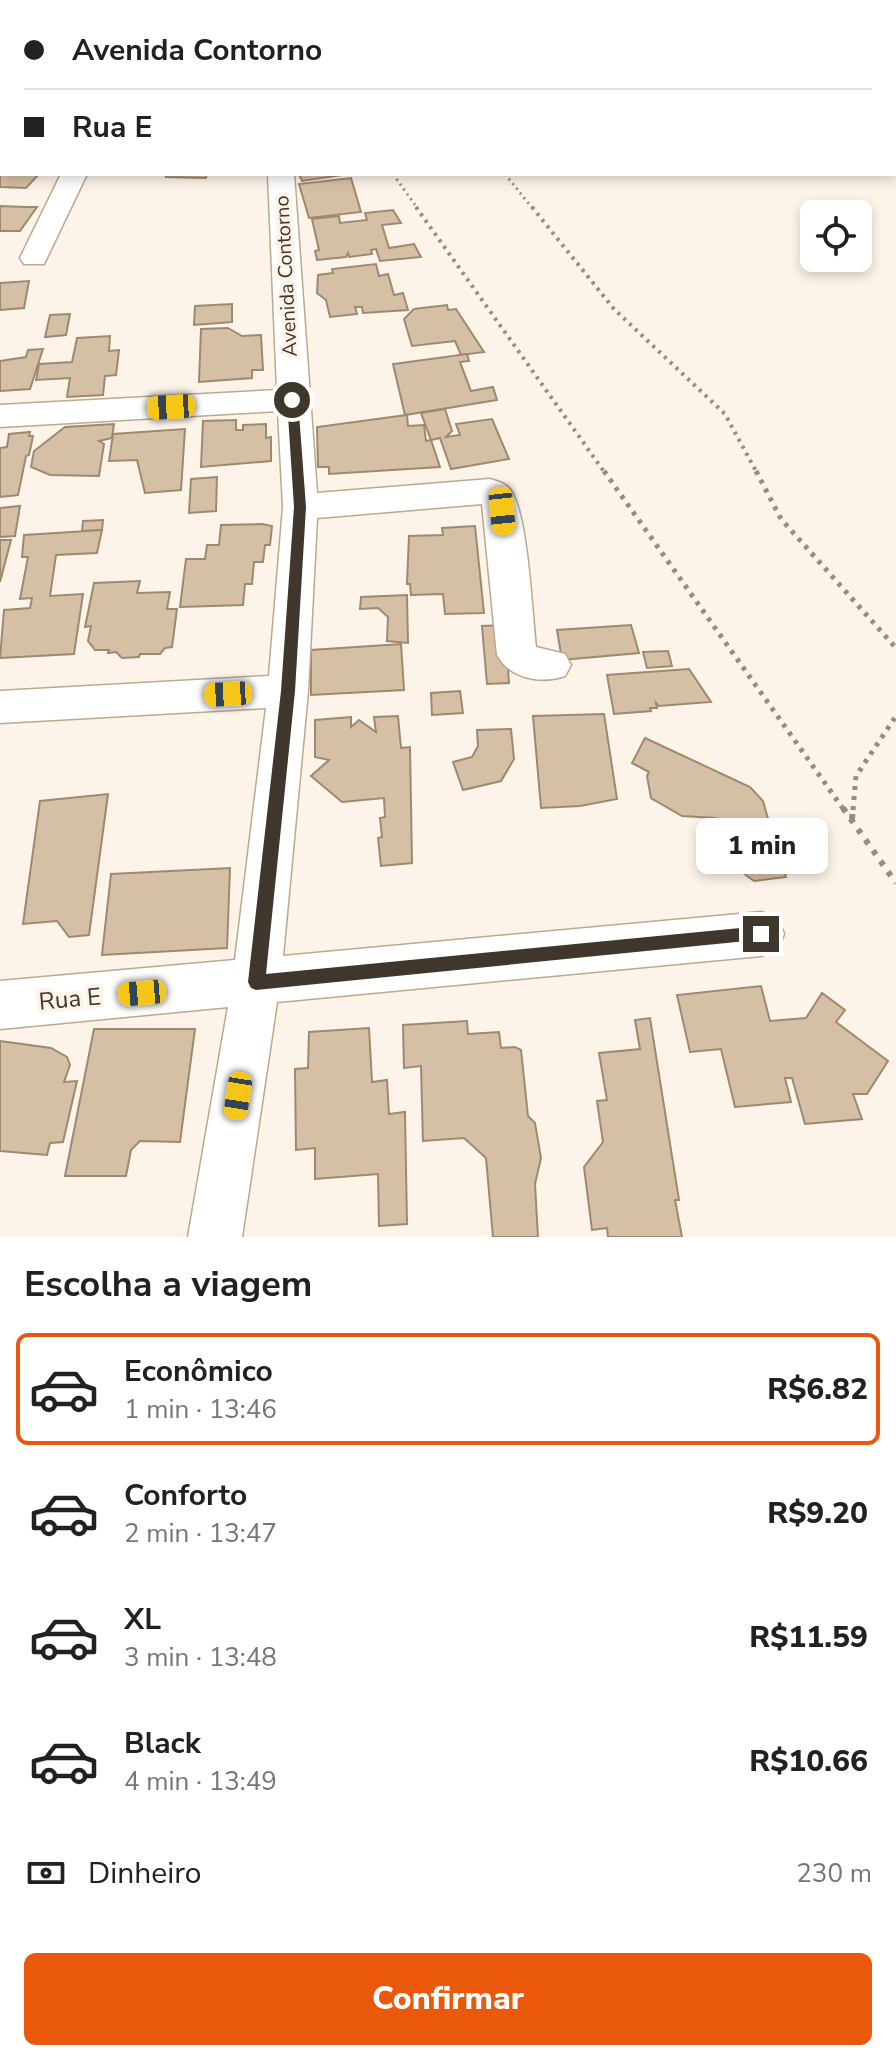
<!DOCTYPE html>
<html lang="pt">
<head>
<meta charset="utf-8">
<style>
	body { margin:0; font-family:"Nunito Sans",sans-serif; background:#f6f6f6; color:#202124; height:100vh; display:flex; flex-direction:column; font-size:30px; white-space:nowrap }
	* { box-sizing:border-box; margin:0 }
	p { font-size:26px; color:#757577 }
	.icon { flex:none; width:44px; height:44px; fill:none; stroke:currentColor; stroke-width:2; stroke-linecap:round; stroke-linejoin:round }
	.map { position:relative; height:1237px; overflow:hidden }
	.details { display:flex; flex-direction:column; background:#fff; flex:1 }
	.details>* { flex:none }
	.guide { position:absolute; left:0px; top:0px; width:896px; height:176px; box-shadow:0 4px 12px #0003; display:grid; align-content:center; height:176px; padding:0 24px; background:#fff }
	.controls { position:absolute; left:800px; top:200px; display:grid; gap:16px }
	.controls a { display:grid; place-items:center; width:72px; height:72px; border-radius:12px; background:#fff; box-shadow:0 4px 12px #0003; font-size:40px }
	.end { position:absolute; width:36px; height:36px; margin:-18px; border:10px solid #40372c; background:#fff; box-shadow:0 0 0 4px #fff }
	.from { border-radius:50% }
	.bubble { position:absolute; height:56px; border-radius:12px; background:#fff; box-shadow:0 4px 12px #0003; font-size:26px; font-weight:800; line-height:56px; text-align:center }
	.car { position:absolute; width:24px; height:48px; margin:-24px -12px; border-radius:10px; box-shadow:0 0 6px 2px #0007; background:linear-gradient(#f5c518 24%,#345 0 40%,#f5c518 0 76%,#345 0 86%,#f5c518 0) }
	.guide b { display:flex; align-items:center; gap:28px; height:76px; font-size:30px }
	.guide b+b { border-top:2px solid #e0e0e0 }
	.guide i { width:20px; height:20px; background:#202124 }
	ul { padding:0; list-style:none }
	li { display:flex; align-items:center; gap:24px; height:112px; margin:0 16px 12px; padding:0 8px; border:4px solid transparent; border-radius:12px }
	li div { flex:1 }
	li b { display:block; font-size:30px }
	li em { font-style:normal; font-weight:800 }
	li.on { border-color:#ea580c }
	li>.icon { width:72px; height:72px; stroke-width:1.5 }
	h2 { padding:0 24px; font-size:36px; line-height:96px }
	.pay { display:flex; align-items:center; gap:20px; height:88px; padding:0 24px; font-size:30px }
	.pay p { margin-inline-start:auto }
	.cta { display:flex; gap:16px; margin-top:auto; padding:16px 24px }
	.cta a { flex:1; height:92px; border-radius:12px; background:#ea580c; color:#fff; font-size:32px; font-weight:800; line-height:92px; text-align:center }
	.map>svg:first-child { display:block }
</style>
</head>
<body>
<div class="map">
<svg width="896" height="1237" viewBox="0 0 896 1237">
	<rect width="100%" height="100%" fill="#fdf4e9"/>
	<g fill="#d6c0a5" stroke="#9e896f" stroke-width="2">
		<path d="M0,168L2,174H39L26,188L0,187Z"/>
		<path d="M167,174H207L206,178L166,177Z"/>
		<path d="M299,174H349L302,181Z"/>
		<path d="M351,178L361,212L309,218L299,184Z"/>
		<path d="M0,206L26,207H37L20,231H0Z"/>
		<path d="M393,210L401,223L382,225L389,248L414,244L421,257L380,261L376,249L371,250L372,254L349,257L348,253L346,257L317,260L315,251L319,250L312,219L339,216L340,223L367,220L365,213Z"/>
		<path d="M376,264L379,276L388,274L394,295L403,293L408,310L363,313L362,307H355L357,314L330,317L326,300L317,293L318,275L333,273L332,269Z"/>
		<path d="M29,281L24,308L0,310V283Z"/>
		<path d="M232,304V322L194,325L195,306Z"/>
		<path d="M447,305L448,310L456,309L484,352L461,355L455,341L412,346L404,319L414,309Z"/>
		<path d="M70,314L66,335L45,337L50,315Z"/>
		<path d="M228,328L242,336L261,335L263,370H252V378L199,382L201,329Z"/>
		<path d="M110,336L109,351L119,350L116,375L105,376L103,395L67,397L70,378L36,380L39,364L72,362L77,338Z"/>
		<path d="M43,349L30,389L0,391V361L26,357L28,350Z"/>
		<path d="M467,354L469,361L460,362L471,391L493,387L497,400L405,415L393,364Z"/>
		<path d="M445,409L452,431L446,437L460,435L456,424L492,419L509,459L451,469L440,438L431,440L421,413Z"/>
		<path d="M407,415L408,426L424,425L426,441L431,440L440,467L329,474V467H318L317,427Z"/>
		<path d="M236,420V430H243V425L266,424V438L271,437V461L201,467L203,421Z"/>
		<path d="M114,424L112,438L99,441L104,444L99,476L50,475L31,467L34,451L65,427Z"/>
		<path d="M185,429L181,490L145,493L137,460L109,461L113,434Z"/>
		<path d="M30,432L29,436H33L29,455L26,456L18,495L0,497V448L7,447L9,434Z"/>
		<path d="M217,477L216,511L189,513L191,479Z"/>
		<path d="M20,506L15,536L0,537V508Z"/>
		<path d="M103,520L102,530L82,531L83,521Z"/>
		<path d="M262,524L272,526L270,545H265L263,562H254L252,584H245L243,605L180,607L186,559H205L207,545H219L221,525Z"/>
		<path d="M475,526L484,613L445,614L443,594L411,595L410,584H407L409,536L443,535L442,528Z"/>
		<path d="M102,530L97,553L56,555L50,596L83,594L74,654L0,658L4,610L30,608L32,598L20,599L28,557H22L24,535Z"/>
		<path d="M0,540H11L0,582Z"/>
		<path d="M140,581L137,593L170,592L167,609H177L172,647L165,648L160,654H140L139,657L122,658L116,652L108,653L109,650H95L88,641L91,626L85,627L94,583Z"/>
		<path d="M407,595L408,643L387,641L388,617L378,608L360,609L361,597Z"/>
		<path d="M505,625L509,683L487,684L482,626Z"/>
		<path d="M631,625L639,653L562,660L557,630Z"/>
		<path d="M401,644L404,690L311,695V650Z"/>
		<path d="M668,651L672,666L647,668L643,652Z"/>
		<path d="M689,669L711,702L659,706L656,703L657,708H650L651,711L614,714L607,675Z"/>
		<path d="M460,691L463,713L432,715L431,693Z"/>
		<path d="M604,714L617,799L580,806L541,808L533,716Z"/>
		<path d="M398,716L401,748L410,747L412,863L381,866L378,838L382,837L380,818L385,817L384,798L342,802L311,776L329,760L315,757V720L351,717V727L359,720L376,732L374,717Z"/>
		<path d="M511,729L514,759L501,781L463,790L453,762L472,757L478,746L477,730Z"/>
		<path d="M645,738L750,787L763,801L772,833L788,832L796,856L780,858L786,877L754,881L747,876L739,869L731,839L711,824L715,818L682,816L651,798L647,776L649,772L632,763Z"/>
		<path d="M108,794L89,935L69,937L57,921L23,924L40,801Z"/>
		<path d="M230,868L227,948L102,955L111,874Z"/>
		<path d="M761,986L770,1021L806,1018L822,993L845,1010L836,1022L888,1061L867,1094H853L862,1119L805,1124L792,1078H785L791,1102L735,1107L721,1049L690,1052L677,995Z"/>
		<path d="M650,1018L679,1200H675L682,1237H608L607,1228L592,1230L584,1167L603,1142L597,1101L607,1100L599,1053L640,1049L635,1020Z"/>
		<path d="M467,1021L468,1034L499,1032L501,1048L515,1047L521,1050L528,1116L535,1123L541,1158L535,1184L538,1237H493L486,1158L464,1138L423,1141L421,1066L404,1068L403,1025Z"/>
		<path d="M369,1028L372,1082L387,1080L389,1114L405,1112L407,1224L379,1226L378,1174L315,1179V1148L296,1150L295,1069L308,1068L309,1032Z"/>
		<path d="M94,1029H195L180,1142L140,1141L131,1150L126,1176H65Z"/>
		<path d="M0,1041L51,1048L67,1057L70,1065L64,1082L77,1081L63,1142L50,1143L47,1155L0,1151Z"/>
	</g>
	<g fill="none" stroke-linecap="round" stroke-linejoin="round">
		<g stroke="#bda88d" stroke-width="3">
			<g id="minor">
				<path d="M109,0H132L107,2Z"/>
				<path d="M139,0H171L137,2Z"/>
				<path d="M236,0H258L259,2H237Z"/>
				<path d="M0,94H2L0,109Z"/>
				<path d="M61,174H87L44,264H24L20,258Z"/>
				<path d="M268,174H294L317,493L490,479C499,482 506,483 511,491C528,515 532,613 536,647L565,654L571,665L565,676C541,684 510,679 497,655L482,504L317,518L308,691L283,956L761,912L778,918L784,934L778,950L761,956L277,1002L242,1237H188L228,1007L0,1029V981L235,960L266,708L0,723V691L269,676L283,507L278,411L0,427V405L277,390Z"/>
			</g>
		</g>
		<g stroke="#968d82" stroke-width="3" stroke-dasharray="2 4" stroke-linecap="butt">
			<path d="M393,174L418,209"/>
			<path d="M505,174L533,209"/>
		</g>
		<g stroke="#968d82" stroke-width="4" stroke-dasharray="3 5" stroke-linecap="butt">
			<path d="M416,207L605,473"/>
			<path d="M532,207L614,309L725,414L757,473"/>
		</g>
		<g stroke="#968d82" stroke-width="5" stroke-dasharray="4 6" stroke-linecap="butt">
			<path d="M604,471L844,810"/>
			<path d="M756,471L781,519L896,648"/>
			<path d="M853,810L856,776L896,716"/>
		</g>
		<g stroke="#968d82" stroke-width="6" stroke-dasharray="5 8" stroke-linecap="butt">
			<path d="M843,808L896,883"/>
			<path d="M852,819L853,808"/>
		</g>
		<use href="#minor" fill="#fff" fill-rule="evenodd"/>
	</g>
	<path fill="#40372c" d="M292,396L298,400L306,507L295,691L266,974L761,926L767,929V939L256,990L251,988L248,982L281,691L294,507L287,400Z"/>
	<g text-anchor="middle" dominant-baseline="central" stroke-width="8" stroke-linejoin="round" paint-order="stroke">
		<g font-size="20" fill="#40372c" stroke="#fdf4e9">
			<text transform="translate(286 276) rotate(-93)">Avenida Contorno</text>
		</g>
		<g font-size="24" fill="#40372c" stroke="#fdf4e9">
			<text transform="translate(70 999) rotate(-5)">Rua E</text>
		</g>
	</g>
</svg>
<div class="controls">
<a><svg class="icon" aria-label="locate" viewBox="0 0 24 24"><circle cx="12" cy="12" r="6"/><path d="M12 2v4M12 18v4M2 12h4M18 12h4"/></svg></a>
</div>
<i class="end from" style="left:292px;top:400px"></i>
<i class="end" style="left:761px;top:934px"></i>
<div class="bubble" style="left:696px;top:818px;width:132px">1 min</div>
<i class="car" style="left:171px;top:407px;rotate:267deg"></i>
<i class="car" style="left:502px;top:511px;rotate:174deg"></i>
<i class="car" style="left:228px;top:694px;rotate:267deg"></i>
<i class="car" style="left:142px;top:993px;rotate:265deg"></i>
<i class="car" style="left:238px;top:1096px;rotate:189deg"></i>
<div class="guide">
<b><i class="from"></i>Avenida Contorno</b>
<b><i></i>Rua E</b>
</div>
</div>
<section class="details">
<h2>Escolha a viagem</h2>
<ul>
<li class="on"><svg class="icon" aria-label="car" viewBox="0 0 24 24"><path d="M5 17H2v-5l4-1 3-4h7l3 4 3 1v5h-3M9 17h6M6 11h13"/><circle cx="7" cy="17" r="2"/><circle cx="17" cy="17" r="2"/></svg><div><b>Econômico</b><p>1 min · 13:46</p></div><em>R$6.82</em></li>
<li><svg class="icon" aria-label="car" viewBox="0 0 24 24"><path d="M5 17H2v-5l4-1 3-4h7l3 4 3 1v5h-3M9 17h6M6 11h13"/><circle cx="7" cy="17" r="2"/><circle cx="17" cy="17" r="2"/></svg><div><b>Conforto</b><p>2 min · 13:47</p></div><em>R$9.20</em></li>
<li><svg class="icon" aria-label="car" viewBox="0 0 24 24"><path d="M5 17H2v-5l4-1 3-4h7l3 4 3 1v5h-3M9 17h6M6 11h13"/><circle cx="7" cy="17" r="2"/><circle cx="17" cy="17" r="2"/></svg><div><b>XL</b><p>3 min · 13:48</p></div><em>R$11.59</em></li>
<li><svg class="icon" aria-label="car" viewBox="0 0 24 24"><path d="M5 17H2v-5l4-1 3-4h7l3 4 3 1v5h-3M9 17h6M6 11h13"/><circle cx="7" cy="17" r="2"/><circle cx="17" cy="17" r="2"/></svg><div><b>Black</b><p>4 min · 13:49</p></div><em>R$10.66</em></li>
</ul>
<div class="pay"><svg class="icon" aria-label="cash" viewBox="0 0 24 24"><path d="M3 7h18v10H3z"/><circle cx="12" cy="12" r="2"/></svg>Dinheiro<p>230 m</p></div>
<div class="cta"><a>Confirmar</a></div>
</section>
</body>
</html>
